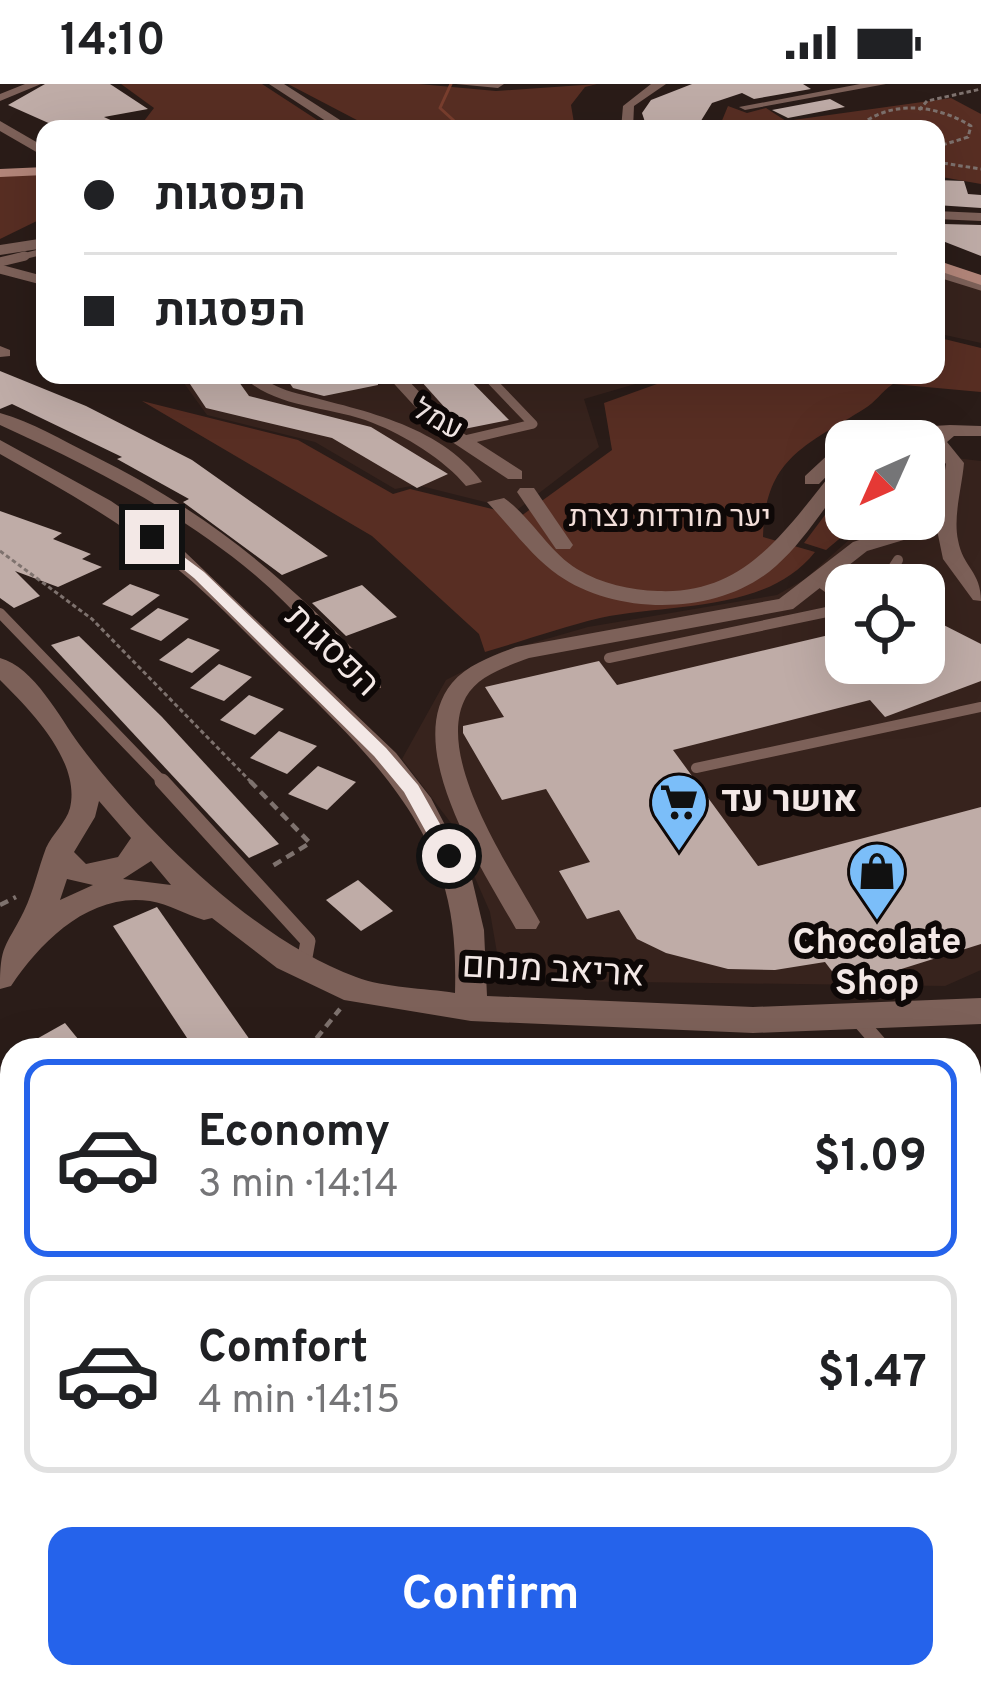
<!DOCTYPE html>
<html lang="en">
<head>
<meta charset="utf-8">
<style>
	body { margin:0; font-family:Overpass,Heebo,sans-serif; background:#f2f2f2; color:#202124; height:100vh; display:flex; flex-direction:column; font-size:45px; white-space:nowrap }
	* { box-sizing:border-box; margin:0 }
	p { font-size:39px; color:#757577 }
	.icon { flex:none; width:66px; height:66px; fill:none; stroke:currentColor; stroke-width:2; stroke-linecap:round; stroke-linejoin:round }
	.map { position:relative; flex:1; overflow:hidden }
	.sheet { position:absolute; left:0px; top:954px; width:981px; height:651px; display:flex; flex-direction:column; background:#fff; border-radius:36px 36px 0 0; box-shadow:0 12px 48px #0002 }
	.sheet>* { flex:none }
	.guide { position:absolute; left:36px; top:36px; width:909px; height:264px; border-radius:24px; box-shadow:0 12px 48px #0002; display:grid; align-content:center; height:264px; padding:0 48px; background:#fff }
	.needle { width:78px; rotate:225deg }
	.tools { position:absolute; left:825px; top:336px; display:grid; gap:24px }
	.tools a { display:grid; place-items:center; width:120px; height:120px; border-radius:24px; background:#fff; box-shadow:0 12px 48px #0002; font-size:60px }
	.end { position:absolute; width:54px; height:54px; margin:-27px; border:15px solid #f3e8e6; background:#111; box-shadow:0 0 0 6px #111 }
	.from { border-radius:50% }
	.guide b { display:flex; align-items:center; gap:42px; height:114px; font-size:45px }
	.guide b+b { border-top:3px solid #e0e0e0 }
	.guide i { width:30px; height:30px; background:#202124 }
	ul { padding:21px 0 0; list-style:none }
	li { display:flex; align-items:center; gap:36px; height:198px; margin:0 24px 18px; padding:0 24px; border:6px solid #e0e0e0; border-radius:24px }
	li div { flex:1 }
	li b { display:block; font-size:45px }
	li em { font-style:normal; font-weight:700 }
	li.on { border-color:#2563eb }
	li>.icon { width:108px; height:108px; stroke-width:1.5 }
	.action { display:flex; gap:24px; margin-top:auto; padding:24px 48px }
	.action a { flex:1; height:138px; border-radius:24px; background:#2563eb; color:#fff; font-size:48px; font-weight:700; line-height:138px; text-align:center }
	.status { display:flex; justify-content:space-between; align-items:center; height:84px; padding:0 60px; background:#fff; direction:ltr }
	.status svg { height:33px; fill:currentColor }
	.map>svg:first-child { display:block }
</style>
</head>
<body>
<div class="status"><b>14:10</b><svg viewBox="0 0 49 12"><path d="M0 12V9h3v3zM5 12V6h3v6zM10 12V3h3v9zM15 12V0h3v12zM26 1h20v11H26zM47 4h2v5h-2z"/></svg></div>
<div class="map">
<svg width="981" height="1603" viewBox="0 0 981 1603">
	<rect width="100%" height="100%" fill="#2a1c18"/>
	<g fill="#37231d" fill-rule="evenodd">
		<path d="M936,183L981,197V259L936,249Z"/>
		<path d="M178,291H666L584,315L599,363L517,426L417,401L395,405L315,358L207,331Z"/>
		<path d="M938,372L981,377V886L945,902L562,897L511,889L497,869L490,828L451,739L402,675L446,596L501,568L588,543L777,511L805,495L868,439L924,435V408ZM846,501H924V579H846Z"/>
		<path d="M12,1437V1593H89L93,1603H0V1450Z"/>
	</g>
	<g fill="#582e23">
		<path d="M121,0H262L331,45H138L154,24Z"/>
		<path d="M288,0H419L496,7L597,0L585,3L571,21L575,45H374Z"/>
		<path d="M951,14L981,30V100L936,92V45H725L721,39L728,22L747,29L766,24L786,37Z"/>
		<path d="M45,90V133L0,155V91Z"/>
		<path d="M936,253L981,264V308L893,300C881,308 876,318 864,325C805,362 765,374 763,453L815,468C767,529 671,519 600,534C562,543 523,557 485,568L479,550L372,452L142,317L298,356L393,410L410,405L521,432L612,366L604,319L682,291H936Z"/>
		<path d="M846,403V435H863L826,466L804,459Z"/>
		<path d="M969,1333L981,1340V1482L969,1509Z"/>
		<path d="M411,1593H932L927,1603H402Z"/>
	</g>
	<g fill="none" stroke-linecap="round" stroke-linejoin="round">
		<path stroke="#793e2e" stroke-width="3" d="M451,0L440,24L463,45"/>
	</g>
	<g fill="#bfaca7">
		<path d="M45,0H110L148,25L104,33L130,45H62L8,21Z"/>
		<path d="M692,0H803L811,5L754,15L742,9L712,19L699,40L647,44L642,29L651,16Z"/>
		<path d="M830,15L845,23L788,34L772,26Z"/>
		<path d="M936,96L964,97L968,110L981,111V124L936,121Z"/>
		<path d="M943,140L981,141V172L940,156Z"/>
		<path d="M0,287L86,322L192,376L328,472L282,491L183,418L189,415L117,375L122,373L12,320L0,325Z"/>
		<path d="M184,291H234L249,312L371,343L448,390L417,404L332,354L206,324Z"/>
		<path d="M284,291H377L378,301L324,312L293,304Z"/>
		<path d="M449,291H465L509,336L464,345L421,297Z"/>
		<path d="M0,427L62,449L53,455L91,470L82,475L102,483L58,503L15,487L40,512L14,524L0,514Z"/>
		<path d="M130,500L160,511L132,532L102,520Z"/>
		<path d="M362,501L397,533L346,552L312,519Z"/>
		<path d="M158,524L189,535L161,557L130,545Z"/>
		<path d="M924,531L981,560V597L885,633L870,616L673,666L758,782L981,723V860L844,903L825,878L775,886L728,885L666,869L637,855L619,826L587,835L559,787L590,778L546,705L502,716L463,649V642L504,633L485,603L599,577L617,601L846,547V579H924Z"/>
		<path d="M79,552L162,633L279,760L249,774L51,561Z"/>
		<path d="M188,554L220,566L192,589L159,576Z"/>
		<path d="M219,580L252,593L224,617L190,604Z"/>
		<path d="M249,611L284,625L255,651L220,636Z"/>
		<path d="M279,647L317,662L287,690L250,674Z"/>
		<path d="M318,682L356,698L327,726L288,710Z"/>
		<path d="M358,796L393,827L361,847L326,816Z"/>
		<path d="M157,823L257,966H195L113,842Z"/>
		<path d="M65,939L87,966H17Z"/>
	</g>
	<g fill="none" stroke-linecap="round" stroke-linejoin="round">
		<g stroke="#7e726e" stroke-width="3" stroke-dasharray="4.5 3" stroke-linecap="butt">
			<path d="M919,26L927,17L981,5"/>
			<path d="M856,45C888,15 936,20 971,42L968,53L936,63"/>
			<path d="M936,78L981,85"/>
			<path d="M0,467L92,535L253,700"/>
		</g>
		<g stroke="#7e726e" stroke-width="4.5" stroke-dasharray="9 6" stroke-linecap="butt">
			<path d="M250,697L310,759L269,784"/>
			<path d="M0,821L16,813"/>
			<path d="M307,966L340,925"/>
		</g>
		<path stroke="#7e726e" stroke-width="6" stroke-dasharray="12 9" stroke-linecap="butt" d="M0,1401L12,1388"/>
		<path stroke="#7d6159" stroke-width="6" d="M13,175L45,167"/>
		<g stroke="#7d6159" stroke-width="9">
			<path d="M0,178L25,172"/>
			<path d="M0,185L45,197"/>
			<path d="M936,188L981,202"/>
			<path d="M461,357L533,340L486,291"/>
		</g>
		<g stroke="#7d6159" stroke-width="10">
			<path d="M821,499L846,517"/>
			<path d="M882,501L898,476"/>
			<path d="M0,529L165,700"/>
			<path d="M609,574L846,524"/>
			<path d="M696,684L981,623"/>
		</g>
		<g stroke="#7d6159" stroke-width="15">
			<path d="M162,697L308,857L303,884"/>
			<path d="M857,934L885,966"/>
			<path d="M969,1008L974,1010"/>
		</g>
		<path stroke="#7d6159" stroke-width="18" d="M814,1603L816,1593"/>
		<g fill="#7d6159" fill-rule="evenodd">
			<path d="M25,0H41L0,17V10Z"/>
			<path d="M651,0H666L634,22L633,45H621L623,22Z"/>
			<path d="M860,0H886L745,26L739,23Z"/>
			<path d="M936,127L981,129V137L936,135Z"/>
			<path d="M0,262L10,266V272L0,273Z"/>
			<path d="M241,291C263,291 272,303 292,308C359,326 438,339 482,398L466,402C445,376 404,351 373,339C328,321 277,326 241,291Z"/>
			<path d="M386,291H403L452,342L522,387V395H508L440,350Z"/>
			<path d="M0,329C32,338 62,356 92,371C213,431 289,497 381,594V604H365C329,566 295,525 255,491C179,427 90,382 0,341Z"/>
			<path d="M950,341L981,342V352H954L947,358L964,379C962,403 953,432 958,456C963,484 981,487 981,517L973,516L943,475L937,446L867,467L793,525L529,574C508,582 478,591 466,613C433,673 511,785 540,838L536,845H516C483,786 400,662 452,599C468,580 493,572 516,563L779,515L853,458L938,430L946,380L928,357L930,354L846,357V372L819,400H805V392L847,353L883,345Z"/>
			<path d="M846,378V396C823,425 803,458 776,482C721,532 618,533 558,491C532,473 509,441 487,418L504,414C532,434 548,467 577,485C602,500 630,506 658,507C748,511 788,442 839,380Z"/>
			<path d="M520,404H534L573,461L570,465H556L517,408Z"/>
			<path d="M0,1319L12,1324V1366L0,1361Z"/>
			<path d="M122,1593H164L168,1603H126Z"/>
		</g>
		<g fill="#7d6159" fill-rule="evenodd">
			<path d="M269,0H284L354,45H338Z"/>
			<path d="M456,0H504L498,4Z"/>
			<path d="M0,37L45,63V73L0,47Z"/>
			<path d="M45,154V164L0,171V161Z"/>
			<path d="M0,356L111,417L185,468L396,669L431,714L471,791L484,846L487,912L753,923L981,914V940L753,949L471,937L344,916L277,884L212,834L204,836C186,831 169,820 150,817C90,808 41,857 11,902L0,905C0,860 5,865 24,827C34,806 38,785 46,764C52,750 66,739 70,724C81,677 30,626 0,596V574C34,583 60,634 79,660C144,746 254,856 356,893C385,904 424,904 455,909C456,869 454,830 441,792C414,712 353,655 295,597C253,557 214,514 169,478C117,435 58,403 0,370ZM99,717L131,754L118,773L86,780L74,768L95,733ZM151,777L171,801L123,795ZM67,795L93,801L60,816Z"/>
		</g>
		<g fill="#b3867a" fill-rule="evenodd">
			<path d="M45,83V91L0,93V85Z"/>
			<path d="M936,176L981,191V201L936,186Z"/>
		</g>
	</g>
	<path fill="#f3e8e6" d="M152,449L204,488L386,664L418,701L458,772L456,777H442L404,708L374,672L194,494L147,456Z"/>
	<defs>
		<g id="supermarket-pin" transform="scale(3)"><path d="M0 17L-7.5 6A9.5 9.5 0 1 1 7.5 6Z" fill="#7bbef9" stroke="#0e0807"/><path d="M-6-5.5h2.5l.6 2H6L4.5 2H-2.5L-4.4-4H-6ZM-1.5 3.2a1.3 1.3 0 1 0 .1 0ZM3 3.2a1.3 1.3 0 1 0 .1 0Z" fill="#111"/></g>
		<g id="shop-pin" transform="scale(3)"><path d="M0 17L-7.5 6A9.5 9.5 0 1 1 7.5 6Z" fill="#7bbef9" stroke="#0e0807"/><path d="M-5-2.5h2.3a2.7 3.5 0 0 1 5.4 0H5L5.5 6h-11ZM-1.5-2.5h3a1.5 2.3 0 0 0-3 0Z" fill="#111"/></g>
	</defs>
	<g fill-rule="evenodd">
		<use href="#supermarket-pin" x="679" y="718"/>
		<use href="#shop-pin" x="877" y="787"/>
	</g>
	<g text-anchor="middle" dominant-baseline="central" stroke-width="12" stroke-linejoin="round" paint-order="stroke">
		<g font-size="30" fill="#f3e8e6" stroke="#0e0807">
			<text transform="translate(437 337) rotate(30)">עמל</text>
		</g>
		<g font-size="30" fill="#f2ded9" stroke="#0e0807">
			<text x="670" y="434">יער מורדות נצרת</text>
		</g>
		<g font-size="36" fill="#f3e8e6" stroke="#0e0807">
			<text transform="translate(331 568) rotate(44)">הפסגות</text>
			<text transform="translate(553 888) rotate(3)">אריאב מנחם</text>
		</g>
		<g font-size="36" font-weight="bold" fill="#f3e8e6" stroke="#0e0807" text-anchor="start">
			<text x="721" y="718">אושר עד</text>
			<text x="877" y="860" text-anchor="middle">Chocolate<tspan x="877" dy="41">Shop</tspan></text>
		</g>
	</g>
</svg>
<div class="tools">
<a><svg class="needle" viewBox="-14 -14 28 28"><path d="M0-13l5 13h-10z" fill="#e53935"/><path d="M0 13l5-13h-10z" fill="#757577"/></svg></a>
<a><svg class="icon" aria-label="locate" viewBox="0 0 24 24"><circle cx="12" cy="12" r="6"/><path d="M12 2v4M12 18v4M2 12h4M18 12h4"/></svg></a>
</div>
<i class="end from" style="left:449px;top:772px"></i>
<i class="end" style="left:152px;top:453px"></i>
<div class="guide">
<b><i class="from"></i>הפסגות</b>
<b><i></i>הפסגות</b>
</div>
<section class="sheet">
<ul>
<li class="on"><svg class="icon" aria-label="car" viewBox="0 0 24 24"><path d="M5 17H2v-5l4-1 3-4h7l3 4 3 1v5h-3M9 17h6M6 11h13"/><circle cx="7" cy="17" r="2"/><circle cx="17" cy="17" r="2"/></svg><div><b>Economy</b><p>3 min · 14:14</p></div><em>$1.09</em></li>
<li><svg class="icon" aria-label="car" viewBox="0 0 24 24"><path d="M5 17H2v-5l4-1 3-4h7l3 4 3 1v5h-3M9 17h6M6 11h13"/><circle cx="7" cy="17" r="2"/><circle cx="17" cy="17" r="2"/></svg><div><b>Comfort</b><p>4 min · 14:15</p></div><em>$1.47</em></li>
</ul>
<div class="action"><a>Confirm</a></div>
</section>
</div>
</body>
</html>
